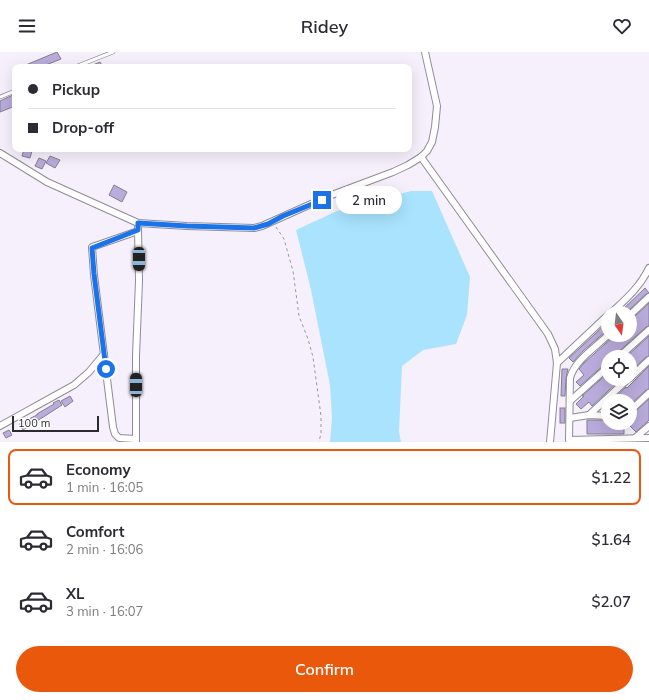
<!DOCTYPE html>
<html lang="en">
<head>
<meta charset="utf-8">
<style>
	body { margin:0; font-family:Mulish,sans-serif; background:#f2f2f3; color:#2b2b33; height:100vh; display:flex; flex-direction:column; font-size:15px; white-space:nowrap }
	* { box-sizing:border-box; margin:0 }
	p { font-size:13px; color:#7c7c81 }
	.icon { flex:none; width:22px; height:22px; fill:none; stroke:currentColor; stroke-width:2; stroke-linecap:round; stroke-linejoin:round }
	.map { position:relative; height:390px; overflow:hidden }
	.details { display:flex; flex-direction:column; background:#fff; flex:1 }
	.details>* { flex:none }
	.guide { position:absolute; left:12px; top:12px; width:400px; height:88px; border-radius:8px; box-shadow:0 4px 16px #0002; display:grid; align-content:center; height:88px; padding:0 16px; background:#fff }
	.needle { width:26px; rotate:166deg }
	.tools { position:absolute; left:601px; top:254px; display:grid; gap:8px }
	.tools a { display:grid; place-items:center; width:36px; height:36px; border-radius:50%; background:#fff; box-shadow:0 4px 16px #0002; font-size:20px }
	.scale { position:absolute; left:12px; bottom:10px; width:87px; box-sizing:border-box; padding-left:4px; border:2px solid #2d2b2f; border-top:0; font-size:11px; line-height:14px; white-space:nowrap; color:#2d2b2f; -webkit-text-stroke:3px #fff; paint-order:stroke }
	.end { position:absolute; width:18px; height:18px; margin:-9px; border:5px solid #1a73e8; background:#fff; box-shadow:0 0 0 2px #fff }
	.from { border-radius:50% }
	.bubble { position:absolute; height:28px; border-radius:14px; background:#fff; box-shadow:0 4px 16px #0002; font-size:13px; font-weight:600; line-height:28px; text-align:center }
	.car { position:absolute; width:12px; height:24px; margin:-12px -6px; border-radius:5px; box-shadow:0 0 3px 1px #0007; background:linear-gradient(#222 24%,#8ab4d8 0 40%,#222 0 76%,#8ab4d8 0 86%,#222 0) }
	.guide b { display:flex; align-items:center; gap:14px; height:38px; font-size:15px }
	.guide b+b { border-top:1px solid #e1e1e2 }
	.guide i { width:10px; height:10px; background:#2b2b33 }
	ul { padding:7px 0 0; list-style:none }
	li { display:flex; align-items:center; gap:12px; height:56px; margin:0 8px 6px; padding:0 8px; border:2px solid transparent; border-radius:8px }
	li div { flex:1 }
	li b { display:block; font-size:15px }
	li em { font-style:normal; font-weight:600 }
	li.current { border-color:#ea580c }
	li>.icon { width:36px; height:36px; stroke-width:1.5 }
	.primary-button { display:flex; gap:8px; margin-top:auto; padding:8px 16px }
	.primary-button a { flex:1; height:46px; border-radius:24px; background:#ea580c; color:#fff; font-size:16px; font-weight:600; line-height:46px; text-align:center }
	header { display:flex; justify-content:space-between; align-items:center; height:52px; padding:0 16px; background:#fff; font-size:18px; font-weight:600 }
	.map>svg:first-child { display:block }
</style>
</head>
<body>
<header><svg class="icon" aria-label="menu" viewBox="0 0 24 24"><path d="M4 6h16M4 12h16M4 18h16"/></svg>Ridey<svg class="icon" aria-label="heart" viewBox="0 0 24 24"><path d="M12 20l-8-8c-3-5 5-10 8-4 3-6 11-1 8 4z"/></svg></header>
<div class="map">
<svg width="649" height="390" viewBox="0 0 649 390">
	<rect width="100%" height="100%" fill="#f6f0fc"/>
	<path fill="#a9e3fe" d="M411,139H432L470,225L467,263L456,292L423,298L402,314L399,380L401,390H330L332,366L330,333L311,238L296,178L337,159Z"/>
	<g fill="#b9abdb" stroke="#83808b">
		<path d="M57,0L61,7L41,15H21Z"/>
		<path d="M100,10L103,15H88Z"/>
		<path d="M15,42V54L0,60V49Z"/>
		<path d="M24,97L32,99L30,106L22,104Z"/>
		<path d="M50,104L60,108L55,116L46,111Z"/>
		<path d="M39,106L46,109L42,117L35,114Z"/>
		<path d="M114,133L127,140L122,150L109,143Z"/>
		<path d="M645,236L649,241L646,242L626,261H619Z"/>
		<path d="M649,251V274L646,275L616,302L615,305H608V311L605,312L580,334L576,330L584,323L579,317L584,311L615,283H630V267L633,266Z"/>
		<path d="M608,270V279L605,280L583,299L573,310L569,306Z"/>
		<path d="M649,284V304L646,305L630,320V305H626Z"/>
		<path d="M649,314V337L646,338L630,353V349H614L613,347L626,335L627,336Z"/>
		<path d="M562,317H568L566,326L565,344H561Z"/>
		<path d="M608,321V327H621L592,354L589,350L581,357L576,352L584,344H582Z"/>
		<path d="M70,344L73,349L65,355L61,349Z"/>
		<path d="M649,347V368L636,380L630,374V364Z"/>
		<path d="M59,348L62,353L23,378L19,372L37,363V362L54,352L53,351Z"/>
		<rect x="560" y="356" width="5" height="15"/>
		<path d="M587,368H608V371H624V382H587Z"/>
		<path d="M9,378L12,383L6,386L3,381Z"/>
	</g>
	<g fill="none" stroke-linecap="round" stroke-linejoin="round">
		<g stroke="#908b96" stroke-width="4.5">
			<g id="service">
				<path d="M75,15L113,0"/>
				<path d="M0,45L15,39"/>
			</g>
		</g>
		<g stroke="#908b96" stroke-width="8">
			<g id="minor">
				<path d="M0,101L47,130L138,171L187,174L254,176L262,174L329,144L393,120L408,113L421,105L427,99L432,90L435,75L437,54L425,0"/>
				<path d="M421,105L548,282L555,297L557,311L550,390"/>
				<path d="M611,261C626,247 640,235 649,216"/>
				<path d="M630,263L649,245"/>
				<path d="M608,283C595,296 575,308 570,326L569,388L649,386"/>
				<path d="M619,305L649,278"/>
				<path d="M557,311L608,263"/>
				<path d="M630,326L649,308"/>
				<path d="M570,349L608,315"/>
				<path d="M630,359L649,341"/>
				<path d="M589,363L628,327"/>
				<path d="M570,366L589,363L608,364"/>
				<path d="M0,374L74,333L89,320L104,302"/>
				<path d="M635,386L649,374"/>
				<path d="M136,387L119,386L115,382L113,375L94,223L92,195L138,179"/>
				<path d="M136,390V304L139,229L138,176"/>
			</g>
		</g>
		<path stroke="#9a969f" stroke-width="1" stroke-dasharray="3 3" stroke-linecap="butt" d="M276,175L284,187L293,219L299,264L308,287L313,305L321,364V381L319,390"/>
		<use href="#service" stroke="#fff" stroke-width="3"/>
		<use href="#minor" stroke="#fff" stroke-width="6"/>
	</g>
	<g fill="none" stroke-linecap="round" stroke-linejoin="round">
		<path stroke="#1a73e8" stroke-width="5" d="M106,317L94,222L92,196L138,178V171L187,174L254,176L268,172L283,164L322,148"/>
	</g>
</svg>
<div class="tools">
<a><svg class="needle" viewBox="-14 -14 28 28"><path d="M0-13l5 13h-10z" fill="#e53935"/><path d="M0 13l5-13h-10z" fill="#7c7c81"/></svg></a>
<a><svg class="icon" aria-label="locate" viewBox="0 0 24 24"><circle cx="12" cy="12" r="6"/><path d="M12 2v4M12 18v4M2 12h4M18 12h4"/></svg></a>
<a><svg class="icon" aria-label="layers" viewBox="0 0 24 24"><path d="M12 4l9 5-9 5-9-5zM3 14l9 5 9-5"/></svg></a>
</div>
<div class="scale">100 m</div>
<i class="end from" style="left:106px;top:317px"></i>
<i class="end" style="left:322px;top:148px"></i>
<div class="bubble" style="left:336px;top:134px;width:66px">2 min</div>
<i class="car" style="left:139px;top:207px;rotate:180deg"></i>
<i class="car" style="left:136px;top:333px;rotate:0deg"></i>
<div class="guide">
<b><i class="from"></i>Pickup</b>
<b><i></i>Drop-off</b>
</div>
</div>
<section class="details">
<ul>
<li class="current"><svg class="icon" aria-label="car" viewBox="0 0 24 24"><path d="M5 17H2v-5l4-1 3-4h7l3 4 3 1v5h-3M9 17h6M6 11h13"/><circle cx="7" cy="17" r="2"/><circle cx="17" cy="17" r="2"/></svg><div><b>Economy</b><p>1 min · 16:05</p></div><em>$1.22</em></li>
<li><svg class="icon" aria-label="car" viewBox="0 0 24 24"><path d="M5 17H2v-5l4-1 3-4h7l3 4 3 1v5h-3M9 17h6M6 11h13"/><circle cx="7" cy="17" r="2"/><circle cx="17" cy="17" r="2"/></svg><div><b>Comfort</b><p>2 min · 16:06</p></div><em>$1.64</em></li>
<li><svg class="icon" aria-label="car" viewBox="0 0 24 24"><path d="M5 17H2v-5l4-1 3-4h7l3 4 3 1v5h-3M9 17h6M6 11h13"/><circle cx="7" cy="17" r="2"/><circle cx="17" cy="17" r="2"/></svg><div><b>XL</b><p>3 min · 16:07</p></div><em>$2.07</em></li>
</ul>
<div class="primary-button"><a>Confirm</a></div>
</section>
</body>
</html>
